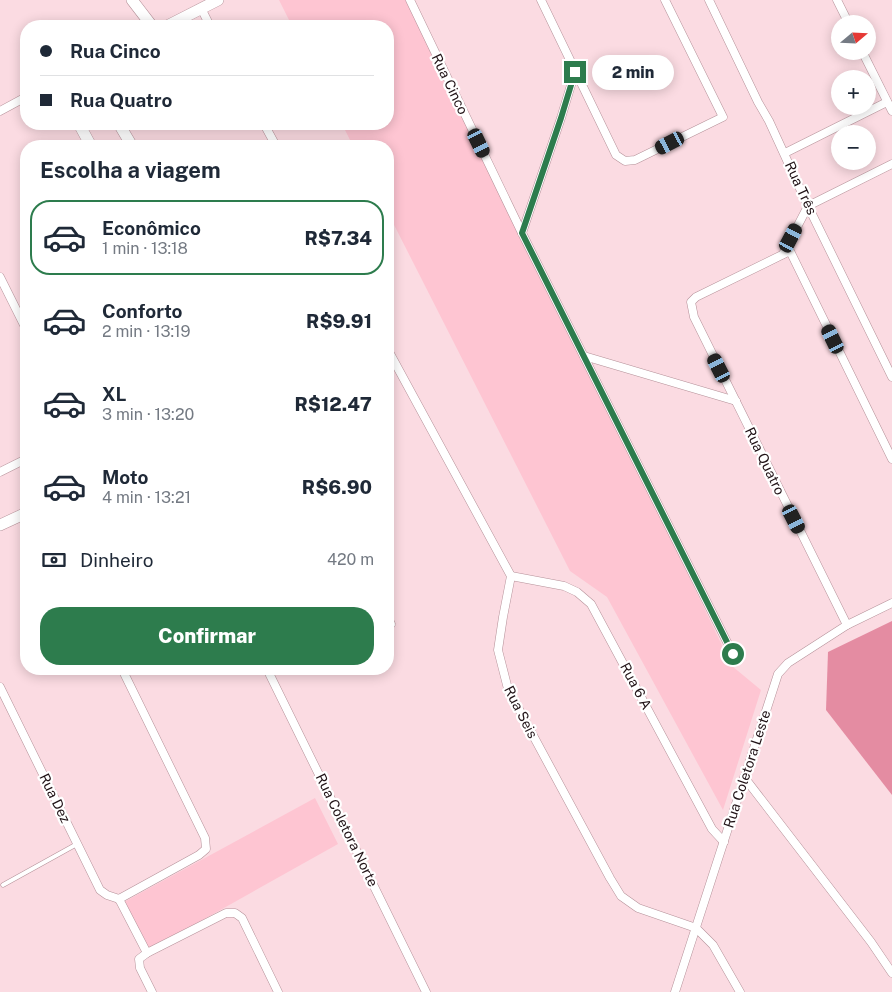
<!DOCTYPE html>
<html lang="pt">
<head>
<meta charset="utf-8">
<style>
	body { margin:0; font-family:"Public Sans",sans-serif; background:#f6f6f7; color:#1f2937; height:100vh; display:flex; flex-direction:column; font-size:19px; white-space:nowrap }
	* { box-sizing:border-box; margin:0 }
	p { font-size:16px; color:#747a83 }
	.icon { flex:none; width:28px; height:28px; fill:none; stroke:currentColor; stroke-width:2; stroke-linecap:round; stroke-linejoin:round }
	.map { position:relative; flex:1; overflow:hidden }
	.drawer { position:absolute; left:20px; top:140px; width:374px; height:535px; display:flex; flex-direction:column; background:#fff; border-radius:20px; box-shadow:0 2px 12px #0003 }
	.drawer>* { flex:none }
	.hud { position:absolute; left:20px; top:20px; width:374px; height:110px; border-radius:20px; box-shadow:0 2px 12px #0003; display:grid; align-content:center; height:110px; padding:0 20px; background:#fff }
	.needle { width:32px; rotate:71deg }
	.tools { position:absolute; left:831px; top:15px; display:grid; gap:10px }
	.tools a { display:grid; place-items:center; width:45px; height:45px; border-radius:50%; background:#fff; box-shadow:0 2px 12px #0003; font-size:25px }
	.end { position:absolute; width:22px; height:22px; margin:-11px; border:6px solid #2d7c4d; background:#fff; box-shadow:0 0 0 2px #fff }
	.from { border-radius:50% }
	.bubble { position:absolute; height:35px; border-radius:18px; background:#fff; box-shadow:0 2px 12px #0003; font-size:16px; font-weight:800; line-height:35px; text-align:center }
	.car { position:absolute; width:15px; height:30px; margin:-15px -8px; border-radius:6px; box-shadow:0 0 4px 1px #0007; background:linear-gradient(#222 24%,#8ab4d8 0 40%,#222 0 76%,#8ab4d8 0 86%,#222 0) }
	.hud b { display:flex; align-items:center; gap:18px; height:48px; font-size:19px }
	.hud b+b { border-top:1px solid #e0e1e3 }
	.hud i { width:12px; height:12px; background:#1f2937 }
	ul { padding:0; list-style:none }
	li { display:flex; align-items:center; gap:15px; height:75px; margin:0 10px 8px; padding:0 10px; border:2px solid transparent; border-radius:20px }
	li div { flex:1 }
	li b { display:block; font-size:19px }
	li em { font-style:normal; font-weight:800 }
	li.active { border-color:#2d7c4d }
	li>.icon { width:45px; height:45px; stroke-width:1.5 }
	h2 { padding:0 20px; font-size:22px; line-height:60px }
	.pay { display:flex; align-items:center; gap:12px; height:55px; padding:0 20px; font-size:19px }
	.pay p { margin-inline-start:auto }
	.action { display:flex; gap:10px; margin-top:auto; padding:10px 20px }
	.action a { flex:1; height:58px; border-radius:20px; background:#2d7c4d; color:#fff; font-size:20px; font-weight:800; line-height:58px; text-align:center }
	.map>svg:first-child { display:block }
</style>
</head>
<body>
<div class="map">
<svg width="892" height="992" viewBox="0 0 892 992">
	<rect width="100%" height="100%" fill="#fbdbe2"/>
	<g fill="#fec5d2">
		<path d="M279,0H412L732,666L761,690L723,810L607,597L570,571L388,213V146H353L342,124H388V26H292Z"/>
		<path d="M315,798L338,844L149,950L124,902Z"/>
	</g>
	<path fill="#e48ca2" d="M892,621V795L826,710L828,652Z"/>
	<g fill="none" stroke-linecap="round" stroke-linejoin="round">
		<g stroke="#b59199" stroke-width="5">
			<path id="lane" d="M3,885L77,844"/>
		</g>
		<g stroke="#b59199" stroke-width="9">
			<g id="street">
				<path d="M410,0L522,233L733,654"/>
				<path d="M541,0L616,155L625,161L635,160L723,117L665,0"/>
				<path d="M709,0L758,102L769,121L808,206L892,377"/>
				<path d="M837,0L849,24"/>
				<path d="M201,8L210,26"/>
				<path d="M862,51L892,111"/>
				<path d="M0,111L26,97"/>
				<path d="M264,124L276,146"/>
				<path d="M785,153L887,102"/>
				<path d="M522,233L561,118L575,72"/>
				<path d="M783,254L808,206L892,164"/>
				<path d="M0,277L26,329"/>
				<path d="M388,350L511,576L503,617L498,650L508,689L610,878L621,896L638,908L696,928L713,945L740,992"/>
				<path d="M584,356L736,401"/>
				<path d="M0,472L26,459"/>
				<path d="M511,576L564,586L577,592L591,604L712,829L724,842"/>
				<path d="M388,618L391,624"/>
				<path d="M847,625L694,317L691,302L696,297L790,251L892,459"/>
				<path d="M267,669L426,992"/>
				<path d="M0,687L100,890L107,895L119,899"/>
				<path d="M744,777L871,942L892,973"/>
				<path d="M119,899L199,855L206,849L205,838L122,669"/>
				<path d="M119,899L147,953"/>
				<path d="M152,992L140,968L139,959L147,953L226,913H235L242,918L278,992"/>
				<path d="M675,992L778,674L788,663L847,625L892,603"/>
			</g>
		</g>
		<g stroke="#b59199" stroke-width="12">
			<g id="secondary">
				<path d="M132,0L152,26"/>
				<path d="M167,26L218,0"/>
				<path d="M79,124L91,146"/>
				<path d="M119,124L132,146"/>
				<path d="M0,525L26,513"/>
			</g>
		</g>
		<use href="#lane" stroke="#fff" stroke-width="4"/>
		<use href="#street" stroke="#fff" stroke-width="8"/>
		<use href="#secondary" stroke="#fff" stroke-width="11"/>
	</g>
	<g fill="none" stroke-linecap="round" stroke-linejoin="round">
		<path stroke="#2d7c4d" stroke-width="6" d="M575,72L561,118L522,233L733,654"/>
	</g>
	<g text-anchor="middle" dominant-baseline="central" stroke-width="4.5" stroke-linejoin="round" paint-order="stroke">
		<g font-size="14" fill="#201216" stroke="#fff">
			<text transform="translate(450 84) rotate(64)">Rua Cinco</text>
			<text transform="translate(801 188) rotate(65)">Rua Três</text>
			<text transform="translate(765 461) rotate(64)">Rua Quatro</text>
			<text transform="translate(636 686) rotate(62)">Rua 6 A</text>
			<text transform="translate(521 712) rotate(63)">Rua Seis</text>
			<text transform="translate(747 769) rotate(-72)">Rua Coletora Leste</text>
			<text transform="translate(55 798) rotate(64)">Rua Dez</text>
			<text transform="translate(347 830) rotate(64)">Rua Coletora Norte</text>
		</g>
	</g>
</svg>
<div class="tools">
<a><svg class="needle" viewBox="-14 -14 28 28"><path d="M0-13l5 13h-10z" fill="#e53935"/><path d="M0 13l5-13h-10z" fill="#747a83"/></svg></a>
<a>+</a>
<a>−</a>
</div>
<i class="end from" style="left:733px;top:654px"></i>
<i class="end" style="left:575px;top:72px"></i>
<div class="bubble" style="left:592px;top:55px;width:82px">2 min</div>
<i class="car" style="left:479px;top:143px;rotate:154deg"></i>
<i class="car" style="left:670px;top:143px;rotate:243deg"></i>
<i class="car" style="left:791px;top:238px;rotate:28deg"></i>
<i class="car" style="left:833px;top:339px;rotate:334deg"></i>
<i class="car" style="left:719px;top:368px;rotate:333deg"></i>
<i class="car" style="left:794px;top:519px;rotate:153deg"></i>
<div class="hud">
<b><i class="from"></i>Rua Cinco</b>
<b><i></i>Rua Quatro</b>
</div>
<section class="drawer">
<h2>Escolha a viagem</h2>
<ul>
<li class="active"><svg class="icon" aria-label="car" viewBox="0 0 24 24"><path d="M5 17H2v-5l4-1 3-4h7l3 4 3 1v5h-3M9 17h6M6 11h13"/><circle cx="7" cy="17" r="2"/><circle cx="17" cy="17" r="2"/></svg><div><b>Econômico</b><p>1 min · 13:18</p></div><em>R$7.34</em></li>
<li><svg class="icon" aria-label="car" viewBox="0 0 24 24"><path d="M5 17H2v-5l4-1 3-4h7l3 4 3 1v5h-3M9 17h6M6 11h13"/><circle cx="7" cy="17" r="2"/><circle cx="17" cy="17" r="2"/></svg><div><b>Conforto</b><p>2 min · 13:19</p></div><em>R$9.91</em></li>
<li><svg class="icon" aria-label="car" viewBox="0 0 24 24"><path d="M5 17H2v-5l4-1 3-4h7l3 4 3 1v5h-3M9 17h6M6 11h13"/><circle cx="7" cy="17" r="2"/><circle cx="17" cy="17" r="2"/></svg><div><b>XL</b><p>3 min · 13:20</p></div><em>R$12.47</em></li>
<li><svg class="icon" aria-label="car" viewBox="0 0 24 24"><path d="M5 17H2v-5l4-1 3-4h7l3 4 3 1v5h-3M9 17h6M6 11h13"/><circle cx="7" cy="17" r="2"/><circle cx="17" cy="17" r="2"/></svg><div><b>Moto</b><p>4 min · 13:21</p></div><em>R$6.90</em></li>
</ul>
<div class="pay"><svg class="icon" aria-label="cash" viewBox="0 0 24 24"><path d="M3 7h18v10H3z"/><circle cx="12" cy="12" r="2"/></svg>Dinheiro<p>420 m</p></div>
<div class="action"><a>Confirmar</a></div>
</section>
</div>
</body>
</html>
